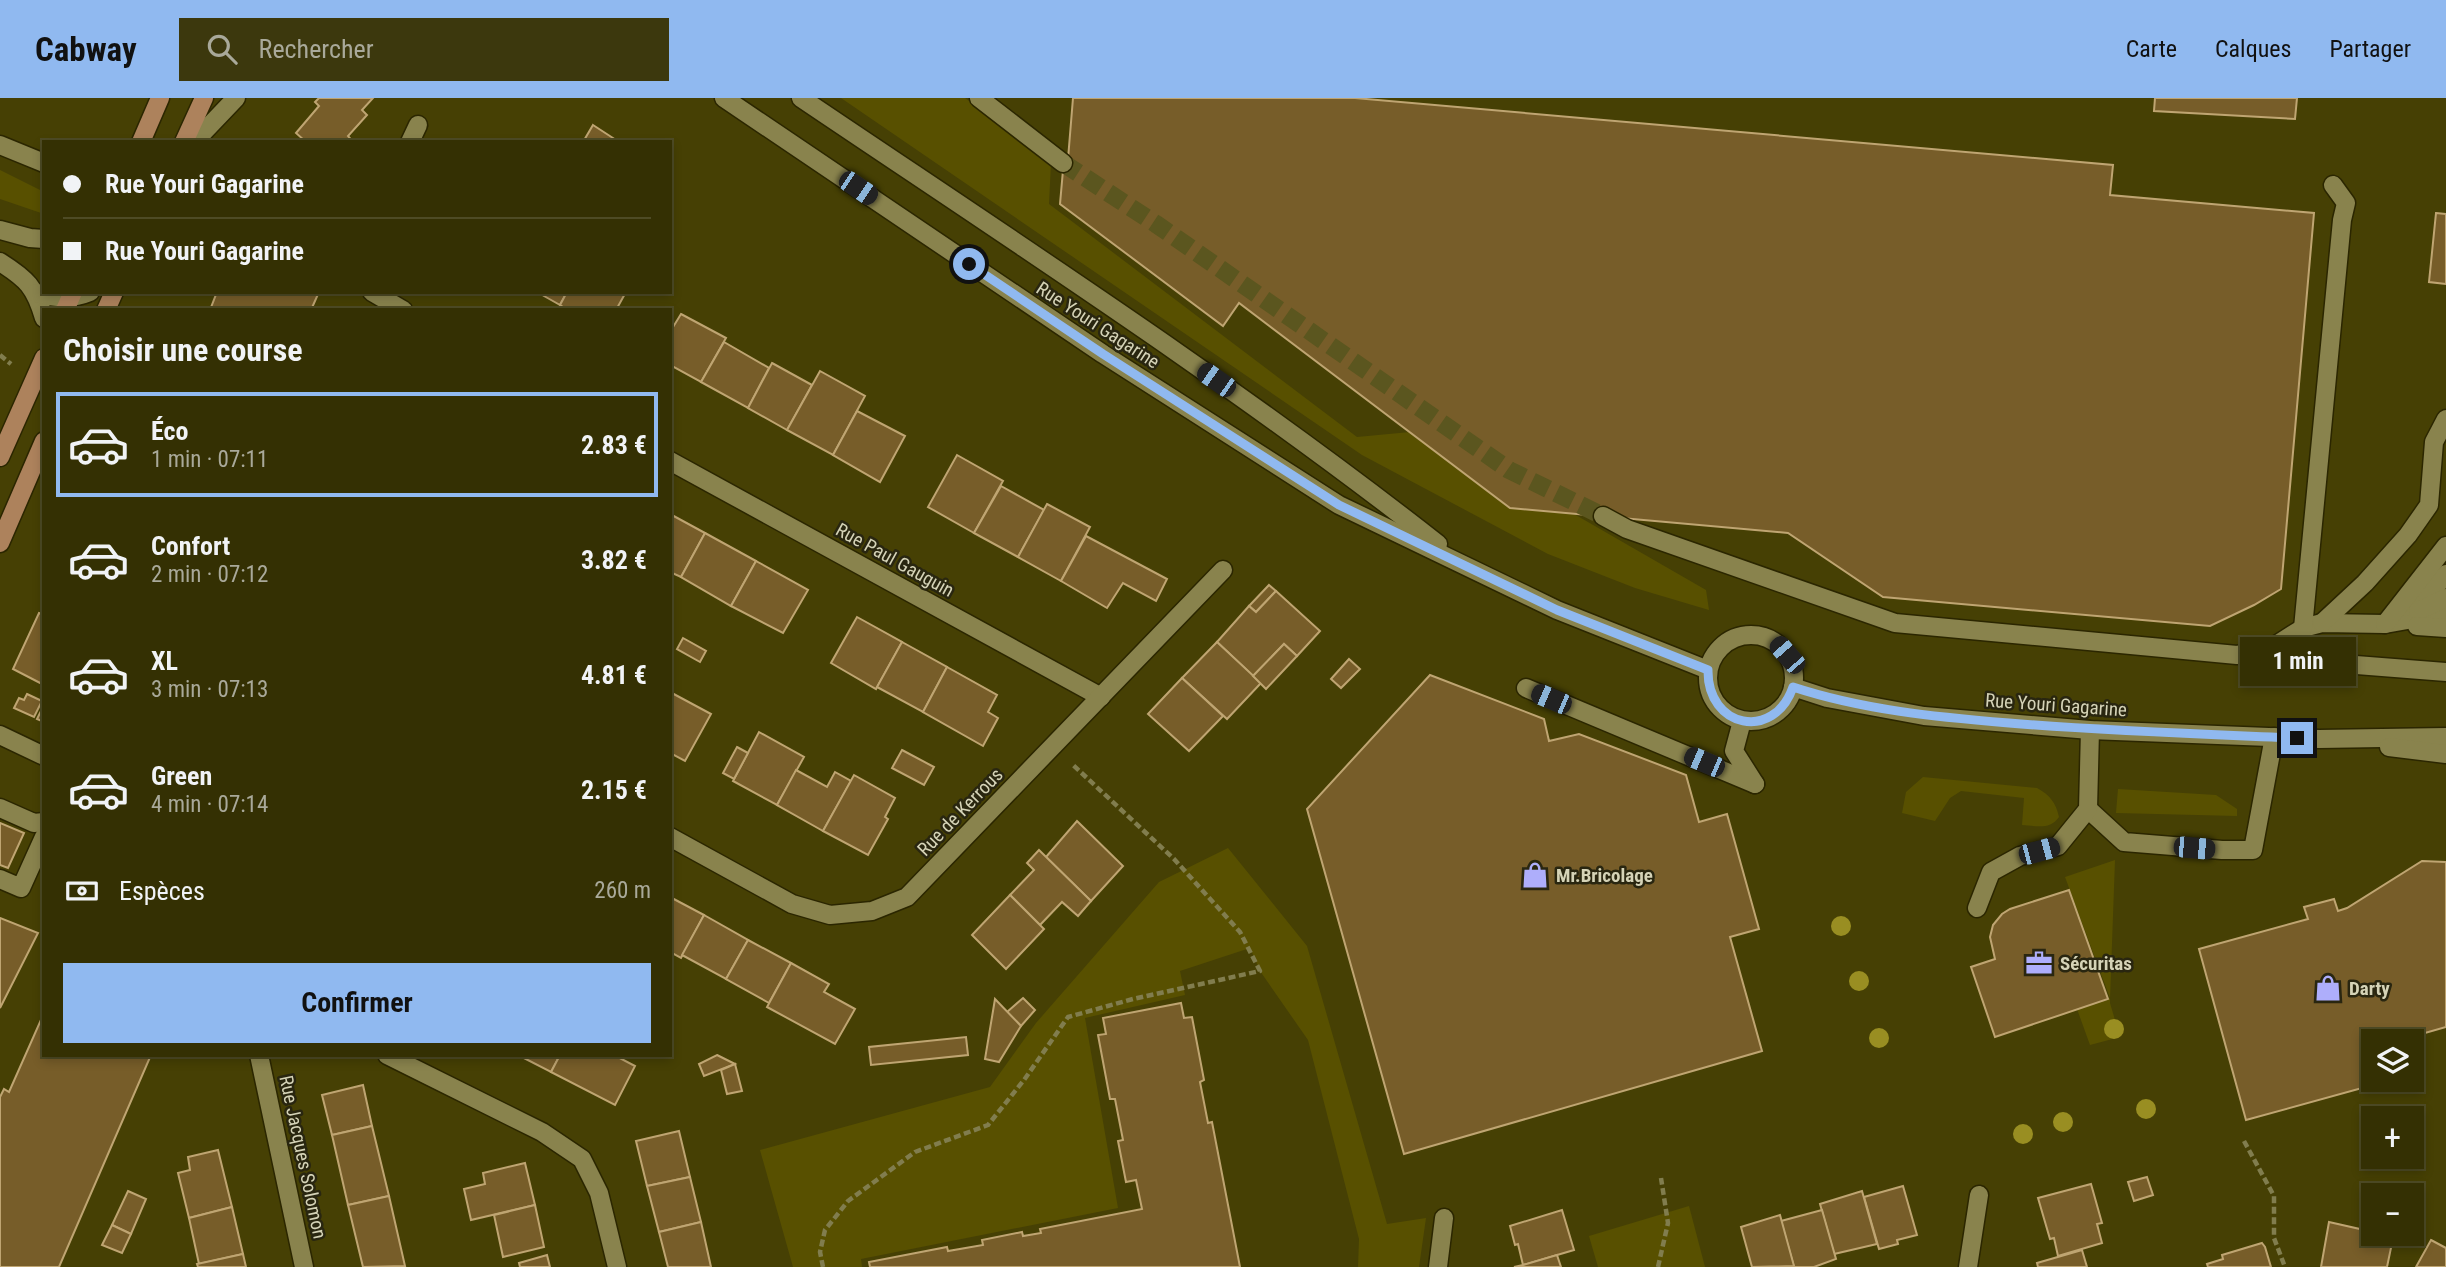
<!DOCTYPE html>
<html lang="fr">
<head>
<meta charset="utf-8">
<style>
	body { margin:0; font-family:"Roboto Condensed",sans-serif; background:#3c380d; color:#f1f3f6; height:100vh; display:flex; flex-direction:column; font-size:26px; white-space:nowrap }
	* { box-sizing:border-box; margin:0 }
	p { font-size:23px; color:#a9a99a }
	.icon { flex:none; width:38px; height:38px; fill:none; stroke:currentColor; stroke-width:2; stroke-linecap:round; stroke-linejoin:round }
	.map { position:relative; flex:1; overflow:hidden }
	.sheet { position:absolute; left:42px; top:210px; width:630px; height:749px; display:flex; flex-direction:column; background:#343003; border-radius:0px; box-shadow:0 4px 10px #0003,0 0 0 2px #4e4b25 }
	.sheet>* { flex:none }
	.guide { position:absolute; left:42px; top:42px; width:630px; height:154px; border-radius:0px; box-shadow:0 4px 10px #0003,0 0 0 2px #4e4b25; display:grid; align-content:center; height:154px; padding:0 21px; background:#343003 }
	.controls { position:absolute; left:2361px; top:931px; display:grid; gap:14px }
	.controls a { display:grid; place-items:center; width:63px; height:63px; border-radius:0px; background:#343003; box-shadow:0 4px 10px #0003,0 0 0 2px #4e4b25; font-size:35px }
	.end { position:absolute; width:32px; height:32px; margin:-16px; border:9px solid #90b9f0; background:#111; box-shadow:0 0 0 4px #111 }
	.from { border-radius:50% }
	.bubble { position:absolute; height:49px; border-radius:0px; background:#343003; box-shadow:0 4px 10px #0003,0 0 0 2px #4e4b25; font-size:23px; font-weight:700; line-height:49px; text-align:center }
	.car { position:absolute; width:21px; height:42px; margin:-21px -10px; border-radius:9px; box-shadow:0 0 5px 2px #0007; background:linear-gradient(#222 24%,#8ab4d8 0 40%,#222 0 76%,#8ab4d8 0 86%,#222 0) }
	.guide b { display:flex; align-items:center; gap:24px; height:66px; font-size:26px }
	.guide b+b { border-top:2px solid #4e4b25 }
	.guide i { width:18px; height:18px; background:#f1f3f6 }
	ul { padding:0; list-style:none }
	li { display:flex; align-items:center; gap:21px; height:105px; margin:0 14px 10px; padding:0 7px; border:4px solid transparent; border-radius:0px }
	li div { flex:1 }
	li b { display:block; font-size:26px }
	li em { font-style:normal; font-weight:700 }
	li.current { border-color:#90b9f0 }
	li>.icon { width:63px; height:63px; stroke-width:1.5 }
	h2 { padding:0 21px; font-size:32px; line-height:84px }
	.pay { display:flex; align-items:center; gap:18px; height:77px; padding:0 21px; font-size:26px }
	.pay p { margin-inline-start:auto }
	.action { display:flex; gap:14px; margin-top:auto; padding:14px 21px }
	.action a { flex:1; height:80px; border-radius:0px; background:#90b9f0; color:#111; font-size:28px; font-weight:700; line-height:80px; text-align:center }
	header { display:flex; align-items:center; gap:42px; box-sizing:border-box; height:98px; padding:0 35px; background:#90b9f0; color:#111 }
	header strong { font-size:33px }
	nav { display:flex; gap:38px; margin-inline-start:auto; font-size:24px }
	.search { width:490px; height:63px; background:#3c380d; display:flex; align-items:center; gap:18px; box-sizing:border-box; padding:0 24px; border-radius:0px; color:#a9a99a; font-size:26px }
	.map>svg:first-child { display:block }
</style>
</head>
<body>
<header>
<strong>Cabway</strong>
<div class="search"><svg class="icon" aria-label="search" viewBox="0 0 24 24"><circle cx="10" cy="10" r="6"/><path d="M15 15l6 6"/></svg>Rechercher</div>
<nav><a>Carte</a><a>Calques</a><a>Partager</a></nav>
</header>
<div class="map">
<svg width="2446" height="1169" viewBox="0 0 2446 1169">
	<rect width="100%" height="100%" fill="#464004"/>
	<g fill="#585000">
		<path d="M841,0H965L1051,65L1049,106L1357,339L1410,334L1510,410L1574,416L1706,492L1709,512L1635,490L1548,456L1362,357Z"/>
		<path d="M0,72L44,94V116L0,101Z"/>
		<path d="M1923,679L2037,690C2050,697 2056,705 2059,719C2050,732 2037,728 2022,727L2024,700L1961,693L1950,700L1935,723L1902,715L1906,694Z"/>
		<path d="M2118,691L2216,697L2237,711V718L2116,715Z"/>
		<path d="M1228,750L1307,848L1387,1126L1426,1120L1419,1169H1358L1359,1141L1308,942L1260,873L1250,850L1180,873L1185,897L1085,920L1118,1110L861,1161L862,1169H793L760,1052L990,989L1036,925L1159,784Z"/>
		<path d="M2115,762L2110,901V905L2120,939L2090,947L2077,911L2110,900L2065,779Z"/>
		<path d="M1689,1108L1705,1169H1598L1589,1138Z"/>
	</g>
	<g fill="#775d29" stroke="#bfa572" stroke-width="2">
		<path d="M319,0H373L362,12L367,17L348,38L353,44H306L296,35L319,8L315,4Z"/>
		<path d="M1073,0H1355L2113,67L2110,97L2314,115L2281,491L2254,507L2210,528L1883,499L1788,435L1510,410L1239,205L1223,228L1060,106L1064,61H1068Z"/>
		<path d="M2155,0H2297L2295,21L2154,13Z"/>
		<path d="M593,27L619,44H583Z"/>
		<path d="M2436,115L2446,116V186L2429,184Z"/>
		<path d="M217,194H319L311,212H210Z"/>
		<path d="M537,194H567L560,207Z"/>
		<path d="M567,194H626L616,212H568L560,207Z"/>
		<path d="M681,216L726,240L701,284L670,267V234Z"/>
		<path d="M724,244L769,270L748,310L701,284Z"/>
		<path d="M772,265L812,287L787,332L748,310Z"/>
		<path d="M820,273L865,298L833,357L787,332Z"/>
		<path d="M857,313L905,338L880,384L833,357Z"/>
		<path d="M957,357L1003,383L974,435L928,409Z"/>
		<path d="M1001,388L1044,412L1018,459L974,435Z"/>
		<path d="M1047,406L1090,429L1061,483L1018,459Z"/>
		<path d="M670,416L705,435L681,479L670,474Z"/>
		<path d="M705,435L756,463L731,508L681,479Z"/>
		<path d="M1086,438L1167,481L1156,503L1123,485L1107,510L1061,483Z"/>
		<path d="M756,463L808,492L783,535L731,508Z"/>
		<path d="M1269,487L1276,493L1256,514L1249,508Z"/>
		<path d="M1276,493L1320,533L1297,558L1284,546L1253,578L1217,544L1249,508L1256,514Z"/>
		<path d="M39,515L44,517V587L13,571Z"/>
		<path d="M857,519L902,544L876,591L831,565Z"/>
		<path d="M683,540L706,553L700,564L677,551Z"/>
		<path d="M902,544L947,569L923,614L877,589Z"/>
		<path d="M1217,544L1261,585L1227,621L1182,580Z"/>
		<path d="M1284,546L1297,558L1266,591L1253,578Z"/>
		<path d="M1349,561L1360,571L1341,590L1331,581Z"/>
		<path d="M947,569L997,597L988,614L998,620L983,648L923,614Z"/>
		<path d="M1430,577L1544,621L1549,643L1579,636L1686,677L1699,724L1727,716L1759,831L1730,839L1762,953L1404,1056L1307,711Z"/>
		<path d="M1182,580L1223,618L1189,653L1148,616Z"/>
		<path d="M670,594L711,616L685,663L670,655Z"/>
		<path d="M27,596L42,603L34,619L14,610L19,600L24,602Z"/>
		<path d="M44,607V624L37,621Z"/>
		<path d="M759,634L804,659L777,707L733,683Z"/>
		<path d="M737,649L748,655L734,681L723,675Z"/>
		<path d="M902,652L934,669L924,687L892,670Z"/>
		<path d="M796,672L827,689L835,674L851,683L823,733L777,707Z"/>
		<path d="M854,677L895,700L885,719L888,721L868,757L823,733Z"/>
		<path d="M1077,723L1123,768L1091,803L1046,759Z"/>
		<path d="M0,725L24,735L8,770L0,767Z"/>
		<path d="M1039,752L1091,803L1078,818L1062,804L1040,827L1010,797L1034,772L1027,765Z"/>
		<path d="M2422,763L2446,764V929L2397,943H2373V982H2391L2246,1022L2199,851L2308,821L2304,809L2334,801L2338,813L2347,810Z"/>
		<path d="M2069,792L2108,901L1995,939L1971,869L1995,861L1990,839L1993,827L2002,816L2010,811Z"/>
		<path d="M1010,797L1044,831L1006,871L972,837Z"/>
		<path d="M670,799L704,817L681,860L670,854Z"/>
		<path d="M704,817L748,842L726,881L682,857Z"/>
		<path d="M0,820L38,835L0,910Z"/>
		<path d="M748,842L791,865L769,905L726,881Z"/>
		<path d="M791,865L829,886L824,894L855,911L835,946L767,909Z"/>
		<path d="M1023,900L1035,912L1021,928L1007,914Z"/>
		<path d="M995,901L1021,928L999,964L985,961Z"/>
		<path d="M1181,905L1184,920L1192,919L1204,982L1200,984L1208,1025L1212,1024L1240,1169H870L869,1164L947,1149L948,1153L983,1147L982,1142L1022,1134L1023,1138L1041,1135L1040,1131L1142,1111L1136,1082L1126,1084L1118,1043L1123,1042L1115,1001H1110L1098,937L1106,936L1103,920Z"/>
		<path d="M44,915V957H151L59,1169H0V999L4,991L9,994Z"/>
		<path d="M966,939L968,957L871,967L869,949Z"/>
		<path d="M518,957H560L551,974Z"/>
		<path d="M560,957H614L635,968L615,1007L551,974Z"/>
		<path d="M717,957L735,966L704,978L699,966Z"/>
		<path d="M735,966L742,993L727,996L721,972Z"/>
		<path d="M363,987L372,1028L332,1037L322,997Z"/>
		<path d="M372,1028L389,1098L348,1107L332,1037Z"/>
		<path d="M679,1033L690,1079L647,1088L636,1043Z"/>
		<path d="M218,1052L232,1109L189,1120L178,1075L190,1072L188,1059Z"/>
		<path d="M525,1065L535,1107L471,1122L464,1091L485,1086L483,1075Z"/>
		<path d="M690,1079L701,1124L659,1134L647,1088Z"/>
		<path d="M2147,1079L2153,1097L2134,1103L2128,1084Z"/>
		<path d="M2091,1086L2102,1125L2097,1126L2102,1145L2058,1158L2054,1140L2050,1141L2038,1100Z"/>
		<path d="M1903,1088L1917,1137L1897,1142L1898,1146L1879,1151L1864,1099Z"/>
		<path d="M128,1093L146,1101L131,1136L112,1127Z"/>
		<path d="M1862,1093L1877,1146L1834,1156L1820,1106Z"/>
		<path d="M389,1098L405,1168L363,1169L348,1107Z"/>
		<path d="M535,1107L544,1149L503,1159L494,1117Z"/>
		<path d="M232,1109L243,1156L199,1166L189,1120Z"/>
		<path d="M1562,1112L1574,1152L1523,1167L1518,1146L1515,1147L1510,1128Z"/>
		<path d="M1822,1112L1836,1161L1814,1169H1794L1781,1123Z"/>
		<path d="M1780,1117L1794,1168L1752,1169L1741,1129Z"/>
		<path d="M701,1124L711,1169H668L659,1134Z"/>
		<path d="M2329,1124L2373,1134L2375,1136L2374,1140L2392,1145L2387,1169H2321Z"/>
		<path d="M112,1127L131,1136L122,1155L102,1147Z"/>
		<path d="M2431,1142L2446,1150V1169H2416Z"/>
		<path d="M2262,1145L2265,1149L2271,1169H2208L2207,1166L2223,1161L2222,1157Z"/>
		<path d="M2082,1152L2087,1169H2038L2037,1165Z"/>
		<path d="M243,1156L246,1169H198L197,1166Z"/>
		<path d="M547,1157L550,1169H520L519,1165Z"/>
		<path d="M1557,1157L1561,1169H1514L1523,1167Z"/>
	</g>
	<g fill="none" stroke-linecap="round" stroke-linejoin="round">
		<path stroke="#5b561f" stroke-width="18" stroke-dasharray="18 9" stroke-linecap="butt" d="M1063,65L1156,126L1509,372L1603,418"/>
		<g stroke="#2b2600" stroke-width="21">
			<g id="minor">
				<path d="M724,0L1103,256L1339,407L1557,512L1708,572"/>
				<path d="M801,0C1016,145 1234,286 1438,446"/>
				<path d="M979,0L1063,65"/>
				<path d="M194,44L236,0"/>
				<path d="M410,44L418,27"/>
				<path d="M0,47L44,65"/>
				<path d="M0,132L30,140L44,141"/>
				<path d="M0,164C27,181 35,189 44,220"/>
				<path d="M372,194L403,212"/>
				<path d="M36,195C55,200 71,202 90,194"/>
				<path d="M670,363L1101,599"/>
				<path d="M1603,418L1627,431L1895,525L2237,557L2273,549L2303,530L2322,525L2385,526L2446,515"/>
				<path d="M2407,509L2436,488L2446,476"/>
				<path d="M2418,513L2446,500"/>
				<path d="M2322,525L2365,485L2408,437L2429,407L2434,344L2446,321"/>
				<path d="M2385,526L2446,448"/>
				<path d="M2417,528L2446,530"/>
				<path d="M2303,530L2342,122L2346,105L2333,87"/>
				<circle cx="1751" cy="580" r="43"/>
				<path d="M2254,559L2446,574"/>
				<path d="M1793,589L1827,600L1924,618L2090,632L2319,641L2446,639"/>
				<path d="M1526,590L1755,686"/>
				<path d="M1742,623L1734,653L1755,686"/>
				<path d="M0,637L44,658"/>
				<path d="M2389,649L2446,656"/>
				<path d="M0,710L34,725L44,724"/>
				<path d="M2088,711L2124,744L2222,752H2253L2274,639"/>
				<path d="M670,739L792,806L830,817L872,813L907,799L1223,472"/>
				<path d="M0,781L21,790L44,739"/>
				<path d="M1977,810L1991,774L2020,758L2058,748L2088,711L2090,632"/>
				<path d="M259,957L304,1169"/>
				<path d="M387,957L542,1034L582,1061L599,1095L617,1169"/>
				<path d="M1438,1169L1444,1120"/>
				<path d="M1968,1169L1979,1097"/>
			</g>
		</g>
		<g stroke="#2b2600" stroke-width="21">
			<g id="major">
				<path d="M141,44L160,0"/>
				<path d="M184,44L204,0"/>
				<path d="M65,212L73,194"/>
				<path d="M106,212L114,194"/>
				<path d="M0,359L44,260"/>
				<path d="M0,445L44,343"/>
			</g>
		</g>
		<g stroke="#817d4e" stroke-width="4.5" stroke-dasharray="7 3.5" stroke-linecap="butt">
			<path d="M0,257L11,266"/>
			<path d="M2244,1043L2274,1098V1140L2285,1169"/>
			<path d="M823,1169L820,1154L825,1132L848,1103L915,1054L988,1027L1024,982L1068,919L1133,901L1260,873L1240,834L1174,761L1072,666"/>
			<path d="M1658,1169L1668,1125L1661,1080"/>
		</g>
		<use href="#minor" stroke="#89834d" stroke-width="18"/>
		<use href="#major" stroke="#ad825c" stroke-width="18"/>
	</g>
	<g fill="#998e22">
		<circle cx="1841" cy="828" r="10"/>
		<circle cx="1859" cy="883" r="10"/>
		<circle cx="2114" cy="931" r="10"/>
		<circle cx="1879" cy="940" r="10"/>
		<circle cx="2146" cy="1011" r="10"/>
		<circle cx="2063" cy="1024" r="10"/>
		<circle cx="2023" cy="1036" r="10"/>
	</g>
	<g fill="none" stroke-linecap="round" stroke-linejoin="round">
		<path stroke="#90b9f0" stroke-width="9" d="M969,166L1103,256L1339,407L1557,512L1708,572C1707,630 1774,644 1793,589C1863,612 1936,619 2009,625C2104,633 2200,636 2297,640"/>
	</g>
	<defs>
		<g id="shop-bare" transform="scale(2.1)"><path d="M-5-2.5h2.3a2.7 3.5 0 0 1 5.4 0H5L5.5 6h-11ZM-1.5-2.5h3a1.5 2.3 0 0 0-3 0Z" fill="#aeaefb" stroke="#292610" stroke-width="2.5" paint-order="stroke"/></g>
		<g id="office-bare" transform="scale(2.1)"><path d="M-6-3h4V-5.5h4V-3h4V5H-6ZM-1-4.5V-3h2v-1.5ZM-6 0V1H6V0Z" fill="#aeaefb" stroke="#292610" stroke-width="2.5" paint-order="stroke"/></g>
	</defs>
	<g fill-rule="evenodd">
		<use href="#shop-bare" x="1535" y="777"/>
		<use href="#office-bare" x="2039" y="865"/>
		<use href="#shop-bare" x="2328" y="890"/>
	</g>
	<g text-anchor="middle" dominant-baseline="central" stroke-width="5" stroke-linejoin="round" paint-order="stroke">
		<g font-size="19" fill="#d5d3b7" stroke="#292610">
			<text transform="translate(1098 227) rotate(33)">Rue Youri Gagarine</text>
			<text transform="translate(895 462) rotate(29)">Rue Paul Gauguin</text>
			<text transform="translate(2056 607) rotate(4)">Rue Youri Gagarine</text>
			<text transform="translate(960 714) rotate(-46)">Rue de Kerrous</text>
			<text transform="translate(303 1059) rotate(78)">Rue Jacques Solomon</text>
		</g>
		<g font-size="19" font-weight="bold" fill="#d5d3b7" stroke="#292610" text-anchor="start">
			<text x="1556" y="777">Mr.Bricolage</text>
			<text x="2060" y="865">Sécuritas</text>
			<text x="2349" y="890">Darty</text>
		</g>
	</g>
</svg>
<div class="controls">
<a><svg class="icon" aria-label="layers" viewBox="0 0 24 24"><path d="M12 4l9 5-9 5-9-5zM3 14l9 5 9-5"/></svg></a>
<a>+</a>
<a>−</a>
</div>
<i class="end from" style="left:969px;top:166px"></i>
<i class="end" style="left:2297px;top:640px"></i>
<div class="bubble" style="left:2240px;top:539px;width:116px">1 min</div>
<i class="car" style="left:858px;top:90px;rotate:124deg"></i>
<i class="car" style="left:1216px;top:282px;rotate:305deg"></i>
<i class="car" style="left:1787px;top:557px;rotate:319deg"></i>
<i class="car" style="left:1551px;top:601px;rotate:293deg"></i>
<i class="car" style="left:1704px;top:664px;rotate:293deg"></i>
<i class="car" style="left:2194px;top:750px;rotate:95deg"></i>
<i class="car" style="left:2039px;top:753px;rotate:75deg"></i>
<div class="guide">
<b><i class="from"></i>Rue Youri Gagarine</b>
<b><i></i>Rue Youri Gagarine</b>
</div>
<section class="sheet">
<h2>Choisir une course</h2>
<ul>
<li class="current"><svg class="icon" aria-label="car" viewBox="0 0 24 24"><path d="M5 17H2v-5l4-1 3-4h7l3 4 3 1v5h-3M9 17h6M6 11h13"/><circle cx="7" cy="17" r="2"/><circle cx="17" cy="17" r="2"/></svg><div><b>Éco</b><p>1 min · 07:11</p></div><em>2.83 €</em></li>
<li><svg class="icon" aria-label="car" viewBox="0 0 24 24"><path d="M5 17H2v-5l4-1 3-4h7l3 4 3 1v5h-3M9 17h6M6 11h13"/><circle cx="7" cy="17" r="2"/><circle cx="17" cy="17" r="2"/></svg><div><b>Confort</b><p>2 min · 07:12</p></div><em>3.82 €</em></li>
<li><svg class="icon" aria-label="car" viewBox="0 0 24 24"><path d="M5 17H2v-5l4-1 3-4h7l3 4 3 1v5h-3M9 17h6M6 11h13"/><circle cx="7" cy="17" r="2"/><circle cx="17" cy="17" r="2"/></svg><div><b>XL</b><p>3 min · 07:13</p></div><em>4.81 €</em></li>
<li><svg class="icon" aria-label="car" viewBox="0 0 24 24"><path d="M5 17H2v-5l4-1 3-4h7l3 4 3 1v5h-3M9 17h6M6 11h13"/><circle cx="7" cy="17" r="2"/><circle cx="17" cy="17" r="2"/></svg><div><b>Green</b><p>4 min · 07:14</p></div><em>2.15 €</em></li>
</ul>
<div class="pay"><svg class="icon" aria-label="cash" viewBox="0 0 24 24"><path d="M3 7h18v10H3z"/><circle cx="12" cy="12" r="2"/></svg>Espèces<p>260 m</p></div>
<div class="action"><a>Confirmer</a></div>
</section>
</div>
</body>
</html>
